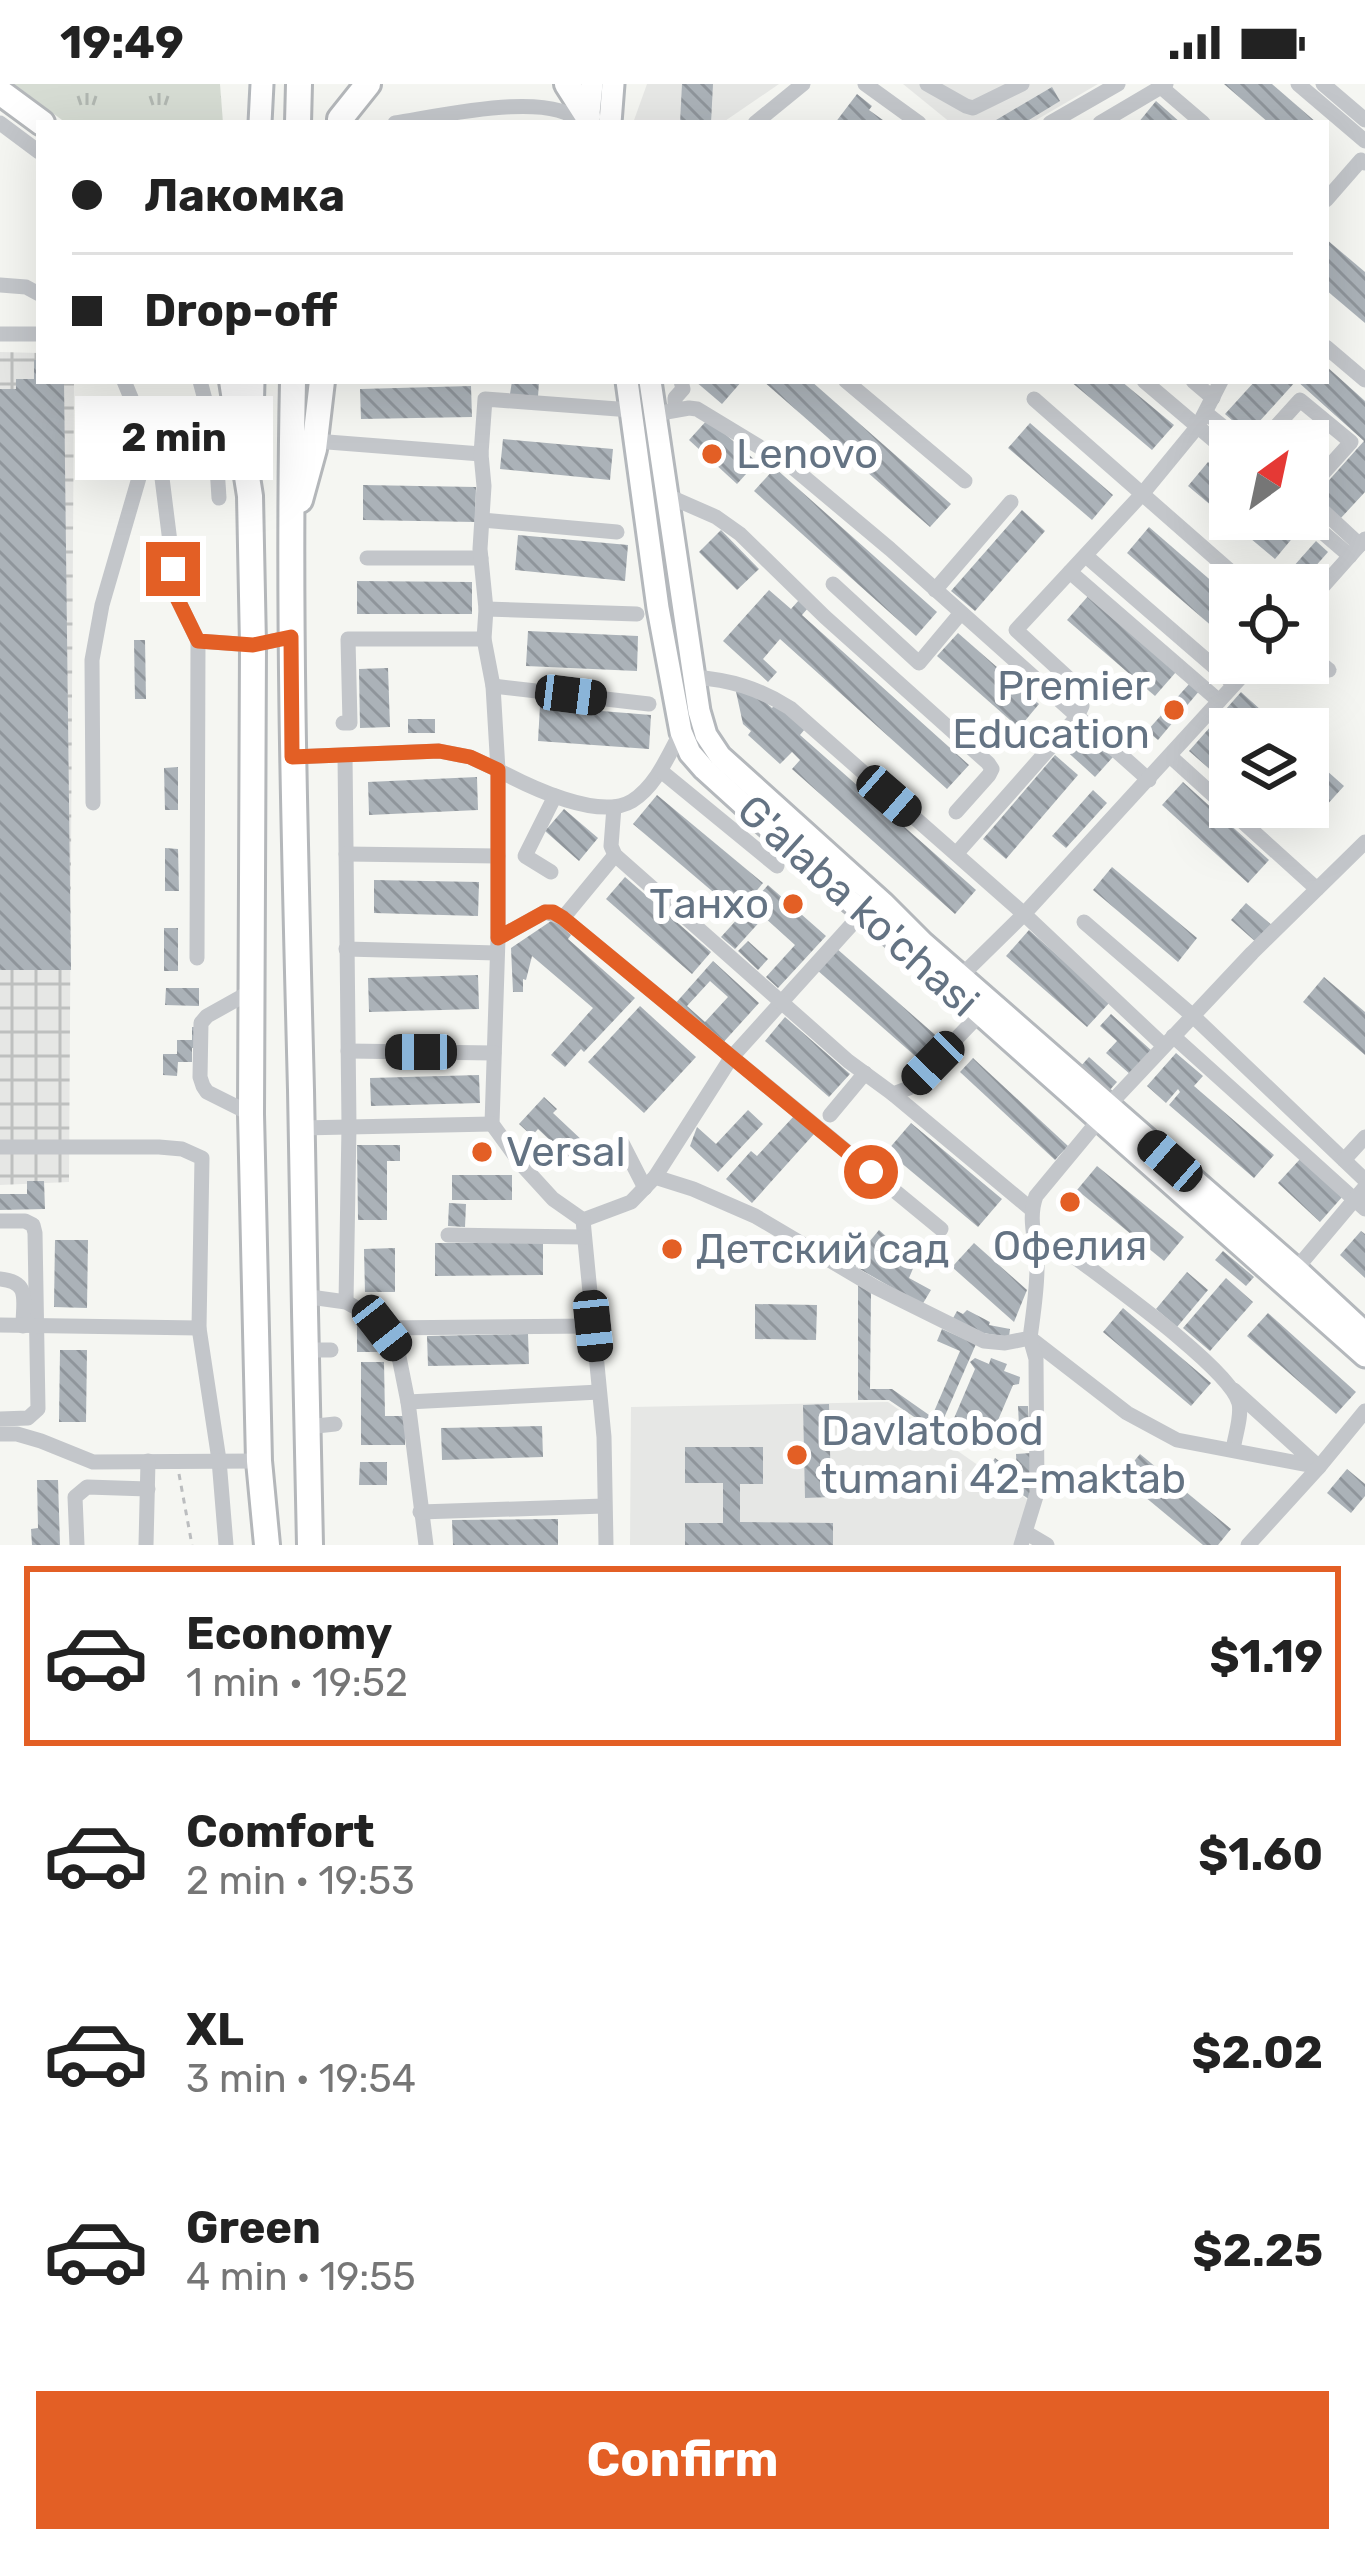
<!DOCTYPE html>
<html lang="en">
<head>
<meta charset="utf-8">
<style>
	body { margin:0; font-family:Rubik,sans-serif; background:#f2f2f2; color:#222; height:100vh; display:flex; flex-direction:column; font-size:45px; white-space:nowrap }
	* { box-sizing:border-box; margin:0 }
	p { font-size:39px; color:#767676 }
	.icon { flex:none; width:66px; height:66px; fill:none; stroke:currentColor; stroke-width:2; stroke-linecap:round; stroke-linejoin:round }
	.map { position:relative; height:1461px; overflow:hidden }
	.sheet { display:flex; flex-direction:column; background:#fff; flex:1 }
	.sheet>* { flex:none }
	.top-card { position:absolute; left:36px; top:36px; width:1293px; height:264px; border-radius:0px; box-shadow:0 12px 48px #0002; display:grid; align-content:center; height:264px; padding:0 36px; background:#fff }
	.needle { width:78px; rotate:33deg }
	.fabs { position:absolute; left:1209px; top:336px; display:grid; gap:24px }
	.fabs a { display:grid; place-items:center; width:120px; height:120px; border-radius:0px; background:#fff; box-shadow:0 12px 48px #0002; font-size:60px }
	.end { position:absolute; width:54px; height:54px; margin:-27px; border:15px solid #e35f25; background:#fff; box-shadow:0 0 0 6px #fff }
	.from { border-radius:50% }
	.bubble { position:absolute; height:84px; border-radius:0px; background:#fff; box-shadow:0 12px 48px #0002; font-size:39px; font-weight:700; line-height:84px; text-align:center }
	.car { position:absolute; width:36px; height:72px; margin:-36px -18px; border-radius:15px; box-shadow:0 0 9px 3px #0007; background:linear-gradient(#222 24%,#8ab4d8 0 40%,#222 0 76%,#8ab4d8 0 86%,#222 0) }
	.top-card b { display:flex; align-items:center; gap:42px; height:114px; font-size:45px }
	.top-card b+b { border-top:3px solid #e0e0e0 }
	.top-card i { width:30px; height:30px; background:#222 }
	ul { padding:21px 0 0; list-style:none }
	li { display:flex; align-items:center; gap:36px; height:180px; margin:0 24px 18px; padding:0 12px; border:6px solid transparent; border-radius:0px }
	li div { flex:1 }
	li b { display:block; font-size:45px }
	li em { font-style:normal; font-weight:700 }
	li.selected { border-color:#e35f25 }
	li>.icon { width:108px; height:108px; stroke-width:1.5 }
	.button { display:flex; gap:24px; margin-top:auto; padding:24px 36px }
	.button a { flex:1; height:138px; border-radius:0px; background:#e35f25; color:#fff; font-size:48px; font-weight:700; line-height:138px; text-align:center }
	.status { display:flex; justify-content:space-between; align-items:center; height:84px; padding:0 60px; background:#fff; direction:ltr }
	.status svg { height:33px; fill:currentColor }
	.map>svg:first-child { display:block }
</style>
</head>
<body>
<div class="status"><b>19:49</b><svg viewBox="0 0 49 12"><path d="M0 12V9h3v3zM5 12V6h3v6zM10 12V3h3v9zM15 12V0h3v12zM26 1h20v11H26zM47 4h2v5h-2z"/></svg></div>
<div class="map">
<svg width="1365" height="1461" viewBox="0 0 1365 1461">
	<defs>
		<pattern id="industrial-grid" width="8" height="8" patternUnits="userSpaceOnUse" patternTransform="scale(3)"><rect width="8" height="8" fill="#e6e7e5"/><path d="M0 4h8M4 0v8" fill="none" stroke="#bec0bf"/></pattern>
		<pattern id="grass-tufts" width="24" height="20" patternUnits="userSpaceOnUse" patternTransform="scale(3)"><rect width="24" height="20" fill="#d6dcd3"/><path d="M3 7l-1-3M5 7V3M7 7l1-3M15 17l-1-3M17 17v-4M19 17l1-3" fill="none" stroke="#b1b7b1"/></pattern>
		<pattern id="building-back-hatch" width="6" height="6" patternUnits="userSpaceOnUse" patternTransform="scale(3)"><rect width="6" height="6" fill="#abb2b8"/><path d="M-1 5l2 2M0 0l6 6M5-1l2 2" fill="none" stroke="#8f959b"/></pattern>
	</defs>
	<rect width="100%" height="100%" fill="#f5f6f2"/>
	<g fill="#e6e7e5">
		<path d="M647,0H779L722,39H633Z"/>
		<path d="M903,0H1098L1031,39H951Z"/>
		<path d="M888,1318L1032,1419L1018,1461H630L631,1323Z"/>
	</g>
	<path fill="url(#industrial-grid)" d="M0,268L39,269V297H74L69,1098L0,1101Z"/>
	<path fill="url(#grass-tufts)" d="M14,0H220L223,39H66Z"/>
	<g fill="url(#building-back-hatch)" fill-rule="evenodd">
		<path d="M682,0H713L711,39H680Z"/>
		<path d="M1224,0H1272L1317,39H1269Z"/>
		<path d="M1052,3L1060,17L1024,39H991Z"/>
		<path d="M857,10L872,22L869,26L887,39H835Z"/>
		<path d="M1156,17L1181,39H1138Z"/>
		<path d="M1326,155L1365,188V239L1326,206Z"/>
		<path d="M34,276H39V297H64L71,886H0V305H16V295H34Z"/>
		<path d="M1326,282L1365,317V408L1340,435L1315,412L1364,357L1297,297H1326Z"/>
		<path d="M512,297H539L538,313L510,310Z"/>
		<path d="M695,297H742L722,320Z"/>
		<path d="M763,297H811L951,420L930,443Z"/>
		<path d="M1070,297H1121L1174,341L1152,366Z"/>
		<path d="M1255,297H1296L1248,350L1225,330Z"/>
		<path d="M471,302L472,333L361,335L360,305Z"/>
		<path d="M708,335L757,378L737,400L689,356Z"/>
		<path d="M1030,339L1113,411L1092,436L1008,364Z"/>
		<path d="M503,355L613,365L610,396L500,385Z"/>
		<path d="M1208,378L1230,397V435H1276L1295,451L1275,475L1188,402Z"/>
		<path d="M775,384L937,528L916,552L754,407Z"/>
		<path d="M363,401L476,403L475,438L363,436Z"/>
		<path d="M1022,426L1045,447L975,527L951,507Z"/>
		<path d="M1149,443L1230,513V526L1214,544L1127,469Z"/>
		<path d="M721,446L759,485L737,506L699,468Z"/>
		<path d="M518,451L628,461L625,497L515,486Z"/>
		<path d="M1316,457L1328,468L1299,501H1277Z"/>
		<path d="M357,497L472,498V530H357Z"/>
		<path d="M769,506L791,525L799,516L808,524L802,531L969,681L947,705L780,555L763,575L777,588L768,598L723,557Z"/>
		<path d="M1089,511L1176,588L1155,612L1067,536Z"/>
		<path d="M528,547L638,552L637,587L526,582Z"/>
		<path d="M958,549L1039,620L1019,644L937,572Z"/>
		<path d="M134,556H145L146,615H135Z"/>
		<path d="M388,584L390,643L360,644L359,585Z"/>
		<path d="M1190,599L1200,606L1158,656L1147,647Z"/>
		<path d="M735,603H749L772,624L778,617L805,645L800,651L976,806L955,830L792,685L800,676L792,668L780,680L748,651L751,647L743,640Z"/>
		<path d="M1241,608L1282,645H1263L1259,642L1256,645H1230V678L1222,670L1213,680L1230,695V703L1189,667Z"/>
		<path d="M540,622L651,631L649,665L538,657Z"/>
		<rect x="408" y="635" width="27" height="14"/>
		<path d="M1080,643L1113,673L1095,693L1062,663Z"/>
		<path d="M1308,670L1344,702L1306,744L1283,723H1308Z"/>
		<path d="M1055,671L1078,691L1006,775L983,755Z"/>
		<path d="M178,683V726H165L164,684Z"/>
		<path d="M477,693L478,726L369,731L368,698Z"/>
		<path d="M1183,698L1269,776L1248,799L1162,721Z"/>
		<path d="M1093,706L1107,719L1066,764L1052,752Z"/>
		<path d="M657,711L763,799L738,829L633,740Z"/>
		<path d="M564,725L598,754L579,777L545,747Z"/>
		<path d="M165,764L178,765L179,807H165Z"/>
		<path d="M1112,783L1197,854L1178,878L1093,806Z"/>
		<path d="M625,793L711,868L692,890L606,815Z"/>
		<path d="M374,796L479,798L478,832L374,829Z"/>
		<path d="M768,801L826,852L778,904L766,893L795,861L764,833L735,865L721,853Z"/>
		<path d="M1246,819L1273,842L1257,859L1231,836Z"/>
		<path d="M554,835L571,851L568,855L635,914L584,968L581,965L565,983L551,971L593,924L532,872L526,896L523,895V908H513L511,864Z"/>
		<rect x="164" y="844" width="14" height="43"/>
		<path d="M1029,846L1110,918L1087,943L1006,872Z"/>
		<path d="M748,857L768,875L758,886L738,867Z"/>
		<path d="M836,864L941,956L922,978L817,886Z"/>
		<path d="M713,877L759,919L720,962L674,921ZM710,897L728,913L705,938L687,922Z"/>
		<path d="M478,891L479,925L369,928L368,894Z"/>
		<path d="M1324,893L1365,928V971L1303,918Z"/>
		<path d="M166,904H199V922L165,921Z"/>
		<path d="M640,922L696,973L644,1029L588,978Z"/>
		<path d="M1111,930L1152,967L1131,991L1106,969L1117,957L1100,942Z"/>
		<path d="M785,933L850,990L829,1013L765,957Z"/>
		<path d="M192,943H205V965L192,964V978H178L177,992L163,991V970H177V956H192Z"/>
		<path d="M1176,969L1203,992L1194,1002L1274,1071L1254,1094L1169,1021L1180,1008L1178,1005L1166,1019L1147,1002Z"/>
		<path d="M1089,973L1117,998L1108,1008L1080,983Z"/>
		<path d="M973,974L1068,1062L1055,1076L960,988Z"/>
		<path d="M479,991L480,1019L371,1022L370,994Z"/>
		<path d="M544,1013L557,1025L553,1029L585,1059L570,1075L538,1045L532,1052L519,1040Z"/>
		<path d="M748,1026L763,1040L718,1088L690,1062L697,1043L716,1060Z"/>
		<path d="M794,1032L814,1050L752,1119L726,1095L751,1067L757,1072Z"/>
		<path d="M911,1039L1002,1115L978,1143L887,1067Z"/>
		<path d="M357,1061H400V1077H387V1136H358Z"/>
		<path d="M1301,1074L1343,1112L1320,1138L1278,1099Z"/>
		<path d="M1097,1082L1184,1153L1164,1177L1077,1106Z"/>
		<rect x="452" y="1091" width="60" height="25"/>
		<path d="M27,1097H44L45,1125L0,1126V1110H27Z"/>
		<path d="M449,1119L466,1120L465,1143L448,1142Z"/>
		<path d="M879,1146L888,1154L920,1168L909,1194L931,1206L922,1221L851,1180Z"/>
		<path d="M1361,1147L1365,1150V1194L1340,1171Z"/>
		<path d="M55,1156H88L87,1224L54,1223Z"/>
		<path d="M435,1159H543V1191L435,1192Z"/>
		<path d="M974,1159L1027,1206L1014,1238L952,1183Z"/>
		<path d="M395,1164V1208H365L364,1165Z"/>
		<path d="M1223,1167L1254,1193L1246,1202L1215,1176Z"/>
		<path d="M1187,1188L1208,1206L1177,1243L1156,1225Z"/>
		<path d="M1226,1194L1253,1218L1210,1267L1183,1244Z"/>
		<path d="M858,1201L871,1207L870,1305H892L932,1333L926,1341L889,1316H858Z"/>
		<path d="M755,1220L817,1221L816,1256L755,1255Z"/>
		<path d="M1123,1224L1211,1299L1191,1322L1103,1248Z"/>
		<path d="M967,1226L990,1238L989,1241L1010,1245L1009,1253L970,1247L952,1236L957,1227L963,1230Z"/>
		<path d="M1268,1229L1356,1308L1336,1330L1247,1252Z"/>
		<path d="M357,1236H371L380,1254V1268H357Z"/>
		<path d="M942,1245L976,1260L944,1334L933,1330L960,1267L937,1257Z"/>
		<path d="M528,1250L529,1280L428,1282L427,1252Z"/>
		<path d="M60,1266H87L86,1338H59Z"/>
		<path d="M975,1274L989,1280L991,1274L1007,1280L1004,1287L1020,1293L1019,1300L1013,1301L990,1355L994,1360L990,1366L983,1364V1359L954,1347L949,1350L943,1346L945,1339H952L975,1285L970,1278Z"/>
		<path d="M361,1278H384L385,1332H405V1361H361Z"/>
		<path d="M829,1320L831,1413L805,1414L803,1321Z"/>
		<path d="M1018,1322H1028L1030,1361L1020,1362Z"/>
		<path d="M542,1342L543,1373L442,1376L441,1344Z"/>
		<path d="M685,1363H763V1400H740V1438L833,1439V1461H685V1439H723V1399H685Z"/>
		<path d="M1031,1369L1033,1418L987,1386L995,1374L1017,1390L1016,1370Z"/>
		<path d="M1140,1370L1231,1445L1218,1461H1203L1121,1393Z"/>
		<path d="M360,1378H387V1401H359Z"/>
		<path d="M1347,1385L1365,1400V1412L1351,1429L1327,1409Z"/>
		<path d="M37,1396H58L60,1461H32L31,1445L38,1444Z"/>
		<path d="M558,1435V1461H453L452,1436Z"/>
	</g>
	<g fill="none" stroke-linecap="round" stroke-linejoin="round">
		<g stroke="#b4b8bc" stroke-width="27">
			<g id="major">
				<path d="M260,39L262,0"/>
				<path d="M588,39L592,0"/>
				<path d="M610,39L613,0"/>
				<path d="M627,297L658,524L681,648L690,669L704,685L852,819L913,870L1365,1272"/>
				<path d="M650,297L699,627L706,651L720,672L883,819L923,859L1296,1185L1365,1249"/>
				<path d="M251,374L253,297"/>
			</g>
		</g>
		<g stroke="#b4b7ba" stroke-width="30">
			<g id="highway">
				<path d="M567,0L588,33"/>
				<path d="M0,8L42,39"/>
				<path d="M340,35L368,0"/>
				<path d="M298,39L299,0"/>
				<path d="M232,297L250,412L253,561L251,1030L259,1377L267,1461"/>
				<path d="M293,297C288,534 295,770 301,1006C304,1158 306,1309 310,1461"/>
				<path d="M300,416L314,365L322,297"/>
			</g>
		</g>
		<path stroke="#bbbdbf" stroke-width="3" stroke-dasharray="6 6" stroke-linecap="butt" d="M179,1390L192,1461"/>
		<g stroke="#c3c6ca" stroke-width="15">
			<path d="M865,0L919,39"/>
			<path d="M927,0L966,22L973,24L1022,0"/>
			<path d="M1298,0L1365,57"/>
			<path d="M1323,0L1365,36"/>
			<path d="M1161,3L1203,39"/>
			<path d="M0,39L39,68"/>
			<path d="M395,39C436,33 552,5 581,39"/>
			<path d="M755,39L803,0"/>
			<path d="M1050,39L1118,0"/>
			<path d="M1100,39L1166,0"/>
			<path d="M1326,116L1361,76L1365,79"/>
			<path d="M0,201L26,203L39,210"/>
			<path d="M0,250H39"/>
			<path d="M1326,263L1365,296"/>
			<path d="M124,297L161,386L177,514L198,557L253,561L291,553"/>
			<path d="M200,297L215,353L219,414"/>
			<path d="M846,297L965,397"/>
			<path d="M1144,297L1230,370"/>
			<path d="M1193,297L1213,314"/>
			<path d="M1034,315L1246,501"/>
			<path d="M675,326V314L683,305L681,297"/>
			<path d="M1206,329L1241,357"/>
			<path d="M655,330L689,324L697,325L791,382L890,465L1149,696"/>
			<path d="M315,357L481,370L485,315L631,326"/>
			<path d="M1263,357L1300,316L1351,358L1308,406"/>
			<path d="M666,411L716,433L740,450L825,533L988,679L992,685L989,691L956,728"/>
			<path d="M1308,413L1360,461"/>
			<path d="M1307,435L1350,472"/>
			<path d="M482,436L617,448"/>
			<path d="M1086,472L1234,600"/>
			<path d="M367,474H481"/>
			<path d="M1070,488L1219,617"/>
			<path d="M833,500L919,579L960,530"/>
			<path d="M935,506L1011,418"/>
			<path d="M1308,519L1365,455"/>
			<path d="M486,525L637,530"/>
			<path d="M1308,569L1329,586"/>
			<path d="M694,593C731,596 758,604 790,624L1024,830L1163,961"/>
			<path d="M493,602L649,620"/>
			<path d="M343,639H350L348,555H484"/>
			<path d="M681,648C668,672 656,702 632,717C599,737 528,702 498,686V854L492,1040L521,1080L553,1115L583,1136L631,1118L655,1093L731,974L863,828"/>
			<path d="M345,671L349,1042L346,1218"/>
			<path d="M292,673L439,667L470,673L498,686L493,602L484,555L486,525L480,465L484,402L481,370"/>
			<path d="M1171,673L1317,805"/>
			<path d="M661,687L777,782"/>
			<path d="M93,719L92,576L102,521L150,356"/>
			<path d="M614,723L611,762L615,771L848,977L893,1010L909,1004L980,930"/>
			<path d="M346,770L498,772"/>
			<path d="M956,770L1077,633L1082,622L1077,602L1016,546L1143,409L1198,342L1221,297"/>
			<path d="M551,788L525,772L555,712"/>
			<path d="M563,834L615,771"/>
			<path d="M1084,838L1193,932L1365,1096"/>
			<path d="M498,854L545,828L563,834L941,1145"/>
			<path d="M346,865L497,869"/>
			<path d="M197,874L198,557"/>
			<path d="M962,891L1024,830L1254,579"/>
			<path d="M250,908L207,932L201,939L200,993L203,1002L207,1008L251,1030"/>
			<path d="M1173,952L1365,1125"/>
			<path d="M348,967L494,969"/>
			<path d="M893,1010L1031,1125"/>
			<path d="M1108,1022L1252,869L1365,758"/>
			<path d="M830,1031L865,989"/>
			<path d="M301,1044L492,1040"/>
			<path d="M622,1059L645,1104"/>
			<path d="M0,1063H159L182,1065L202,1074L199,1244L219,1376L226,1461"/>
			<path d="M1344,1076L1365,1053"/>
			<path d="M655,1093L693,1105L755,1132L875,1203L984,1257L1005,1259L1030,1254C1033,1231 1037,1207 1037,1183C1037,1158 1027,1136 1036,1112L1099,1036"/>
			<path d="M583,1136L604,1353L606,1461"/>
			<path d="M0,1137H25L33,1141L35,1149L38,1325L28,1334L0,1335"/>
			<path d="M448,1151L584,1153"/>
			<path d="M1076,1174C1109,1199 1230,1285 1239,1319C1242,1333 1235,1351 1233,1366"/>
			<path d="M1296,1185L1365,1103"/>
			<path d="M0,1195C31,1198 23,1216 23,1242"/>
			<path d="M303,1212L346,1218L373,1233L397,1263L408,1318L426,1461"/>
			<path d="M0,1241L199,1244"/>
			<path d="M381,1244L593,1242"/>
			<path d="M1030,1254L1127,1329L1177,1356L1319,1383L1234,1306"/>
			<path d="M304,1266H331"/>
			<path d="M408,1318L599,1308"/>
			<path d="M307,1343L335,1340"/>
			<path d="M0,1350H17L41,1357L93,1378L259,1377"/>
			<path d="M420,1428L604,1422"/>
			<path d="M1025,1448L1047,1461"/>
			<path d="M77,1461L75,1413L87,1403L148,1405"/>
			<path d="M146,1461L148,1377"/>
			<path d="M1021,1461L1037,1409L1036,1275L1030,1254"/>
			<path d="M1248,1461L1319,1383L1365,1327"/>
		</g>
		<use href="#major" stroke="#fff" stroke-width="21"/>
		<use href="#highway" stroke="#fff" stroke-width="24"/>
	</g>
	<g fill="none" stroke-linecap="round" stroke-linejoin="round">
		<path stroke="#e35f25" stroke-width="15" d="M173,485L177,514L198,557L253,561L291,553L292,673L439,667L470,673L498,686V854L545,828H553L563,834L871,1088"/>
	</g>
	<g fill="#e35f25" stroke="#fff" stroke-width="4.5">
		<circle cx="712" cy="370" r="12"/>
		<circle cx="1174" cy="626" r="12"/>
		<circle cx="793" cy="820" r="12"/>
		<circle cx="482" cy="1068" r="12"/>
		<circle cx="1070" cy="1118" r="12"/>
		<circle cx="672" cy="1165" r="12"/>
		<circle cx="797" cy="1371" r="12"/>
	</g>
	<g text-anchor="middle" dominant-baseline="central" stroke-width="12" stroke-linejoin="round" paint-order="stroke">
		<g font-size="42" fill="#647383" stroke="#fff" text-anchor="start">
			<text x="736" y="370">Lenovo</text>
			<text x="1150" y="602" text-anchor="end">Premier<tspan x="1150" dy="48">Education</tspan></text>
			<text x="769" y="820" text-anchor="end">Танхо</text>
			<text x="506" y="1068">Versal</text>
			<text x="1070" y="1162" text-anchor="middle">Офелия</text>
			<text x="696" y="1165">Детский сад</text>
			<text x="821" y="1347">Davlatobod<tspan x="821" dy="48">tumani 42-maktab</tspan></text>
		</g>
		<g font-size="42" fill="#647383" stroke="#fff">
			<text transform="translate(858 822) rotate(42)">G'alaba ko'chasi</text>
		</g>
	</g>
</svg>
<div class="fabs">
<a><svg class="needle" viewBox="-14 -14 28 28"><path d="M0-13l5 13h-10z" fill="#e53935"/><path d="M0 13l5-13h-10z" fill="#767676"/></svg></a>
<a><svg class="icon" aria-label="locate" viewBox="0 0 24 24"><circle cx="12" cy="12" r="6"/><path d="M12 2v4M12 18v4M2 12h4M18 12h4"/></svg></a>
<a><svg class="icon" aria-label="layers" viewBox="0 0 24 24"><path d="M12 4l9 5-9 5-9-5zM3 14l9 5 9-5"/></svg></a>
</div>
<i class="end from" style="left:871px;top:1088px"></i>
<i class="end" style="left:173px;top:485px"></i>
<div class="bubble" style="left:75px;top:312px;width:198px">2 min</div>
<i class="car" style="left:571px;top:611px;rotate:97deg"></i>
<i class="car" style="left:889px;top:712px;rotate:131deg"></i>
<i class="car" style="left:421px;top:968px;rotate:270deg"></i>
<i class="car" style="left:933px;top:979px;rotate:224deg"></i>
<i class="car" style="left:1170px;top:1077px;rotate:311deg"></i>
<i class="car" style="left:593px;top:1242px;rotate:174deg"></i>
<i class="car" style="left:382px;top:1244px;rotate:142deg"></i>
<div class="top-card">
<b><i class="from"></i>Лакомка</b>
<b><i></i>Drop-off</b>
</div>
</div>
<section class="sheet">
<ul>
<li class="selected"><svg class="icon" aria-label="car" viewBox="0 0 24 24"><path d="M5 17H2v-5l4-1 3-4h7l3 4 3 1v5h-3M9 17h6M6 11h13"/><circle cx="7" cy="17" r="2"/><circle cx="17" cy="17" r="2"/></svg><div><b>Economy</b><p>1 min · 19:52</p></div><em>$1.19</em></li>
<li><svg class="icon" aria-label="car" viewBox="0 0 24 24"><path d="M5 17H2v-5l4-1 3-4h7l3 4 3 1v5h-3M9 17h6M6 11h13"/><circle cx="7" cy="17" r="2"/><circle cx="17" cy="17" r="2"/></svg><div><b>Comfort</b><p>2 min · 19:53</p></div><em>$1.60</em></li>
<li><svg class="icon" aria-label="car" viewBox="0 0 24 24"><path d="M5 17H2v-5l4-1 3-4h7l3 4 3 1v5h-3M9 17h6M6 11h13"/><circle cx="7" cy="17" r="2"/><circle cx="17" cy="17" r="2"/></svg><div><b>XL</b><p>3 min · 19:54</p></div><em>$2.02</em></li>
<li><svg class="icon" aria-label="car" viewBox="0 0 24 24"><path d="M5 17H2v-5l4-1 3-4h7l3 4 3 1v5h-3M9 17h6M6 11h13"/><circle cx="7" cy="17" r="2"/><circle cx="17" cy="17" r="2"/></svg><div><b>Green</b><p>4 min · 19:55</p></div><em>$2.25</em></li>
</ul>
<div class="button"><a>Confirm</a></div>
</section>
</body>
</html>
